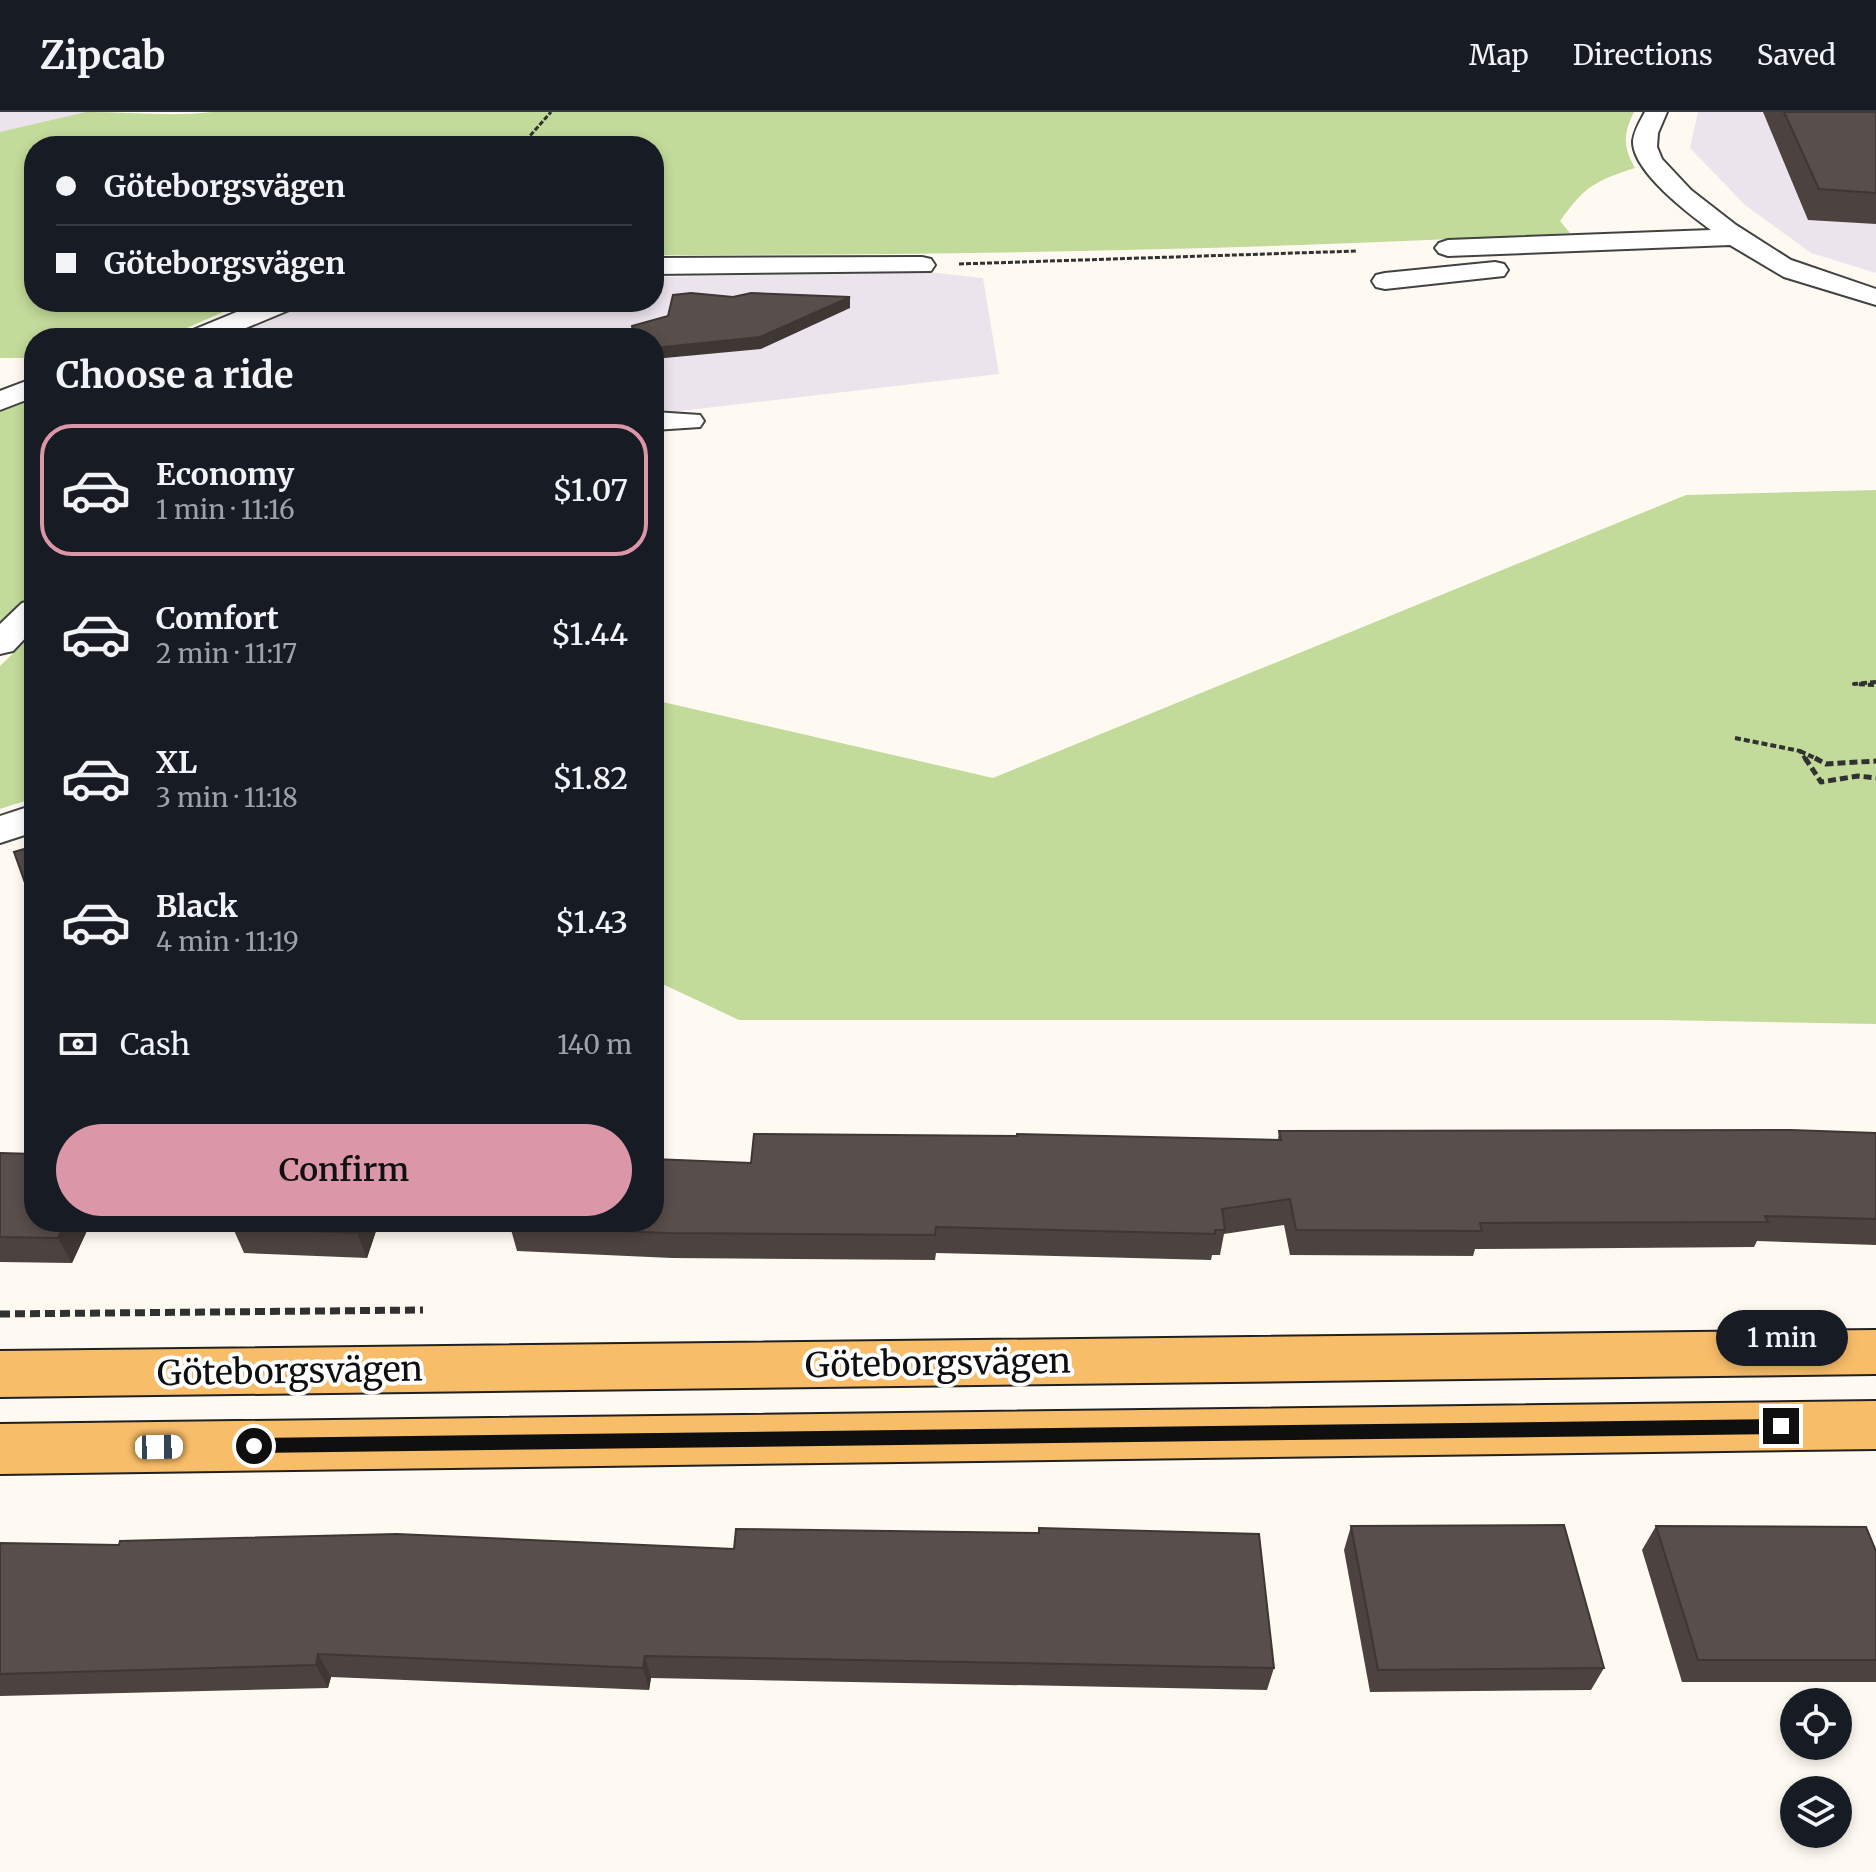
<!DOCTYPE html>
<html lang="en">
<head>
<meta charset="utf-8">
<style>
	body { margin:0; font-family:Merriweather,serif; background:#20242c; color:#f1f3f6; height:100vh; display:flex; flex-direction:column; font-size:30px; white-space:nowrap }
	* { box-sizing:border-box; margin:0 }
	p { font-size:26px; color:#9ea1a6 }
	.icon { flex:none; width:44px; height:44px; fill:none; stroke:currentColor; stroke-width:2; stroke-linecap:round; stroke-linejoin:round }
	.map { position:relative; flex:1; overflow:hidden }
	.sheet { position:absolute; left:24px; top:216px; width:640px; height:904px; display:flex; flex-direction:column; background:#171b24; border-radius:32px; box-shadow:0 4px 12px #0003 }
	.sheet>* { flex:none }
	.top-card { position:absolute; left:24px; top:24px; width:640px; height:176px; border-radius:32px; box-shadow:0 4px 12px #0003; display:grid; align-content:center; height:176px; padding:0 32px; background:#171b24 }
	.fabs { position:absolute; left:1780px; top:1576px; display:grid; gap:16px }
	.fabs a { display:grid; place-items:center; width:72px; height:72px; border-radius:50%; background:#171b24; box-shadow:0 4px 12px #0003; font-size:40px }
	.end { position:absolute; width:36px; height:36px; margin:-18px; border:10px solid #0f0f0f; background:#fff; box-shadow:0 0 0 4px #fff }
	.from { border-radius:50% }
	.bubble { position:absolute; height:56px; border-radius:28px; background:#171b24; box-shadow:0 4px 12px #0003; font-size:26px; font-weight:600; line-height:56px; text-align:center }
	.car { position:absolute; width:24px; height:48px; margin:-24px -12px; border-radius:10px; box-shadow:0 0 6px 2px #0007; background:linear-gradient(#fff 24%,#345 0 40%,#fff 0 76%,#345 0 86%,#fff 0) }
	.top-card b { display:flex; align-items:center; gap:28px; height:76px; font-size:30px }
	.top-card b+b { border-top:2px solid #363941 }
	.top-card i { width:20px; height:20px; background:#f1f3f6 }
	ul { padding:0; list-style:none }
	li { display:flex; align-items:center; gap:24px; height:132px; margin:0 16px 12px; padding:0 16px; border:4px solid transparent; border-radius:32px }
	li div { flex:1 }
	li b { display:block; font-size:30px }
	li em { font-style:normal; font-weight:600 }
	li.on { border-color:#db97a8 }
	li>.icon { width:72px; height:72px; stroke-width:1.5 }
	h2 { padding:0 32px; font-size:36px; line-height:96px }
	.pay { display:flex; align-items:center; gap:20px; height:88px; padding:0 32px; font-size:30px }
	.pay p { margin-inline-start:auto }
	.action { display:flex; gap:16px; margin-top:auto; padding:16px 32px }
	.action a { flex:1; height:92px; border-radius:48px; background:#db97a8; color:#111; font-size:32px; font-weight:600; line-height:92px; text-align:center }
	header { display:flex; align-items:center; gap:48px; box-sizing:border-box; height:112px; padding:0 40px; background:#171b24; border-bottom:2px solid #363941 }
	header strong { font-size:38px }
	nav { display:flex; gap:44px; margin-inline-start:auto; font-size:28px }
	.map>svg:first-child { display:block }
</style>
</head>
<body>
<header>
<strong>Zipcab</strong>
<nav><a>Map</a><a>Directions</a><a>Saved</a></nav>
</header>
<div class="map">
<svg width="1876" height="1760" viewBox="0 0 1876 1760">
	<rect width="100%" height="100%" fill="#fffaf1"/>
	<g fill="#ebe4ed">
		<path d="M0,0H99L0,34Z"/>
		<path d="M1698,0H1876V161L1811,141L1745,93L1690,36Z"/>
		<path d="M929,160L983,166L999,262L654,302V226H232L286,196L308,190H654V165Z"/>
	</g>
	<g fill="#c2da9a">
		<path d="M86,0C127,0 173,5 212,0H1634C1623,22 1623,35 1635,56C1595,69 1585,74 1560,109L1570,121C1265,138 959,143 654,143V34H34V190H246L164,226H34V246H0V20Z"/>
		<path d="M26,288H34V479L0,512V297Z"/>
		<path d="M1876,378V912L1661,908H739L654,868V588L993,666L1686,383Z"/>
		<path d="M34,521V686L0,697V554Z"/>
	</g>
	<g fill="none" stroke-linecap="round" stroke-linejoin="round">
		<g stroke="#424242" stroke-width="4">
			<g id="minor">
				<path d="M1645,0H1667L1658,21L1657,35L1662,47L1691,78L1736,113L1791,148L1876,177V193L1784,165L1730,133L1448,144L1439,141L1435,136L1439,131L1448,128L1711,118C1689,102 1632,59 1633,29C1634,19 1640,9 1645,0Z"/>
				<path d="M922,145L931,147L935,153L931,159L654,162V146Z"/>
				<path d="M1495,150L1504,152L1508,158L1504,164L1385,177L1376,175L1372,169L1376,163L1385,161Z"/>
				<path d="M261,190H297L294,196L222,226H184L188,220Z"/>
				<path d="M34,266V285L0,298V279Z"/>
				<path d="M654,300L700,303L704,309L700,315L654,318Z"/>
				<path d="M34,488V517L13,539L0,542V512L22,491Z"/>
				<path d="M34,693V720L0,731V704Z"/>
			</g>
		</g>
		<g stroke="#202020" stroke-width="4">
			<g id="major">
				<path d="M1876,1218V1262L0,1285V1239Z"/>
				<path d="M1876,1289V1337L0,1362V1312Z"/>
			</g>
		</g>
		<g stroke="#313131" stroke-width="3" stroke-dasharray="5 2" stroke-linecap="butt">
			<path d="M521,34L551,0"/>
			<path d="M959,152L1357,139"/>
		</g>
		<g stroke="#313131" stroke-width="4" stroke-dasharray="6 3" stroke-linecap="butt">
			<path d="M1876,570L1854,572L1876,573"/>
			<path d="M1735,626L1800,639L1806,648"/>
			<path d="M1800,639L1819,648"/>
		</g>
		<g stroke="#313131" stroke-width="5" stroke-dasharray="8 4" stroke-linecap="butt">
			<path d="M1805,646L1821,670L1858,664L1876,666"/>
			<path d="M1815,646L1826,652L1876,649"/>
		</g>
		<path stroke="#313131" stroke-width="7" stroke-dasharray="10 5" stroke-linecap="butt" d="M0,1202L423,1198"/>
		<use href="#minor" fill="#fff" fill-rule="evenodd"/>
		<use href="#major" fill="#f8bd69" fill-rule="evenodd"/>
	</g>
	<g fill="#4c4340">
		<path d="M1763,0H1876V112L1808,108Z"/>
		<path d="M1279,1019L1876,1021V1133L1757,1129L1754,1135L1475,1137L1473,1144L1290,1143L1284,1113L1224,1122L1220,1143H1212L1211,1148L936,1141L935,1148L672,1146L517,1139L510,1114L751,1051L1278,1028Z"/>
		<path d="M0,1041L91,1110L72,1151L0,1150Z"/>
		<path d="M235,1110H379L367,1146L244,1141L233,1116Z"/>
		<path d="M1351,1414L1604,1556L1591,1578L1370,1580L1344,1438Z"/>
		<path d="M1656,1414L1876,1439V1570H1682L1642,1438Z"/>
		<path d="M0,1431L119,1433L1274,1556L1267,1578L651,1566L649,1578L331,1565L328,1576L0,1584Z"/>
	</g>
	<g fill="#3e3734">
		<path d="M850,185V196L761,237L654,247V236Z"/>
		<path d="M65,1110H91L72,1151L58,1126Z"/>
		<path d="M361,1110H379L367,1146L357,1121Z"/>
		<path d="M318,1542L331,1565L328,1576L316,1553Z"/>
		<path d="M645,1544L651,1566L649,1578L643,1556Z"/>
	</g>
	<g fill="#584e4b" stroke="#3e3734" stroke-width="2">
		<path d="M1784,0H1876V81L1819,77Z"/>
		<path d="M691,181L733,185L751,181L850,185L760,225L654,236V226H634L632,214L668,204L673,183Z"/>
		<path d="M34,734V796L14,740Z"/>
		<path d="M1791,1018L1876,1021V1107L1765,1104L1768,1110L1480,1111L1482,1119L1296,1118L1290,1087L1222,1097L1225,1118H1215V1122L936,1115L935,1123L667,1121L510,1114L511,1110H654V1047L751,1051L754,1022L1017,1024V1022L1281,1028L1279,1019Z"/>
		<path d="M0,1041L34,1042V1110H65L58,1126L0,1125Z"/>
		<path d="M235,1110H361L357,1121L233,1116Z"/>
		<path d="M1564,1413L1604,1556L1378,1558L1351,1414Z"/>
		<path d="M1656,1414L1866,1415L1876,1439V1548H1698Z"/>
		<path d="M1039,1416L1259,1422L1274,1556L645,1544L643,1556L318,1542L316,1553L0,1562V1431L119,1433L120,1429L397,1422L734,1437L736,1417L1039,1421Z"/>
	</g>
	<path fill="#0f0f0f" d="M1781,1307L1789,1314L1781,1322L254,1341L246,1334L254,1326Z"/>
	<g text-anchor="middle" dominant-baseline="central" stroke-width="8" stroke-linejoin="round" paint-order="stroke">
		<g font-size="34" fill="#0f0f0f" stroke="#fff">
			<text transform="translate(938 1251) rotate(-1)">Göteborgsvägen</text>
			<text transform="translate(290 1259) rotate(-1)">Göteborgsvägen</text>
		</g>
	</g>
</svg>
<div class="fabs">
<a><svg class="icon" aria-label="locate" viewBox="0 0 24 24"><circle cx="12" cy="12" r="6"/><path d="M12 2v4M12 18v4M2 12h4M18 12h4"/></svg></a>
<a><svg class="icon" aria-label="layers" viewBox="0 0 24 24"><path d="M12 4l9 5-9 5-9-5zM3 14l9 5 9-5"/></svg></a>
</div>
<i class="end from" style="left:254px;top:1334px"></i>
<i class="end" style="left:1781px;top:1314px"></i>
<div class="bubble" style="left:1716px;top:1198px;width:132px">1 min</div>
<i class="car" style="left:159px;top:1335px;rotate:89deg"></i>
<div class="top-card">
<b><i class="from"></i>Göteborgsvägen</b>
<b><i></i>Göteborgsvägen</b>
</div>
<section class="sheet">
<h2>Choose a ride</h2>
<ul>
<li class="on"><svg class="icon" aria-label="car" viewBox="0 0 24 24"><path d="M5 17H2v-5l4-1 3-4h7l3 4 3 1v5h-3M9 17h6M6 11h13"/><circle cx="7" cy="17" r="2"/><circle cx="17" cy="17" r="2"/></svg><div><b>Economy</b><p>1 min · 11:16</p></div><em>$1.07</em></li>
<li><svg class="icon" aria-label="car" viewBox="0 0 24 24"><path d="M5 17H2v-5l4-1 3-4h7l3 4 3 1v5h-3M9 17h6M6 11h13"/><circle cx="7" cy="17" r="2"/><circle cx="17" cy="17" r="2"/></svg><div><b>Comfort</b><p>2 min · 11:17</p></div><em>$1.44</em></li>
<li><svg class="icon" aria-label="car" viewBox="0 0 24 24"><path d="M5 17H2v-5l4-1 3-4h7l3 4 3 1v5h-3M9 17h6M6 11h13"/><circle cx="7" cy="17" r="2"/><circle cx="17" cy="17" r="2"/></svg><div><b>XL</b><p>3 min · 11:18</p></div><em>$1.82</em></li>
<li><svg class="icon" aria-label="car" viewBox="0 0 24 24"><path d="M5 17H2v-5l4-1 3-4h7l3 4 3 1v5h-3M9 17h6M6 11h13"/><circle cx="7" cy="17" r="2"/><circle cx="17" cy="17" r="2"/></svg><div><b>Black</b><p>4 min · 11:19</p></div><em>$1.43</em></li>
</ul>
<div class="pay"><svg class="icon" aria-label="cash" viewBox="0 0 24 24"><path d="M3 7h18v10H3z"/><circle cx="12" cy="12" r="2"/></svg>Cash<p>140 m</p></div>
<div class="action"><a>Confirm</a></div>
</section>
</div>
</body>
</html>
